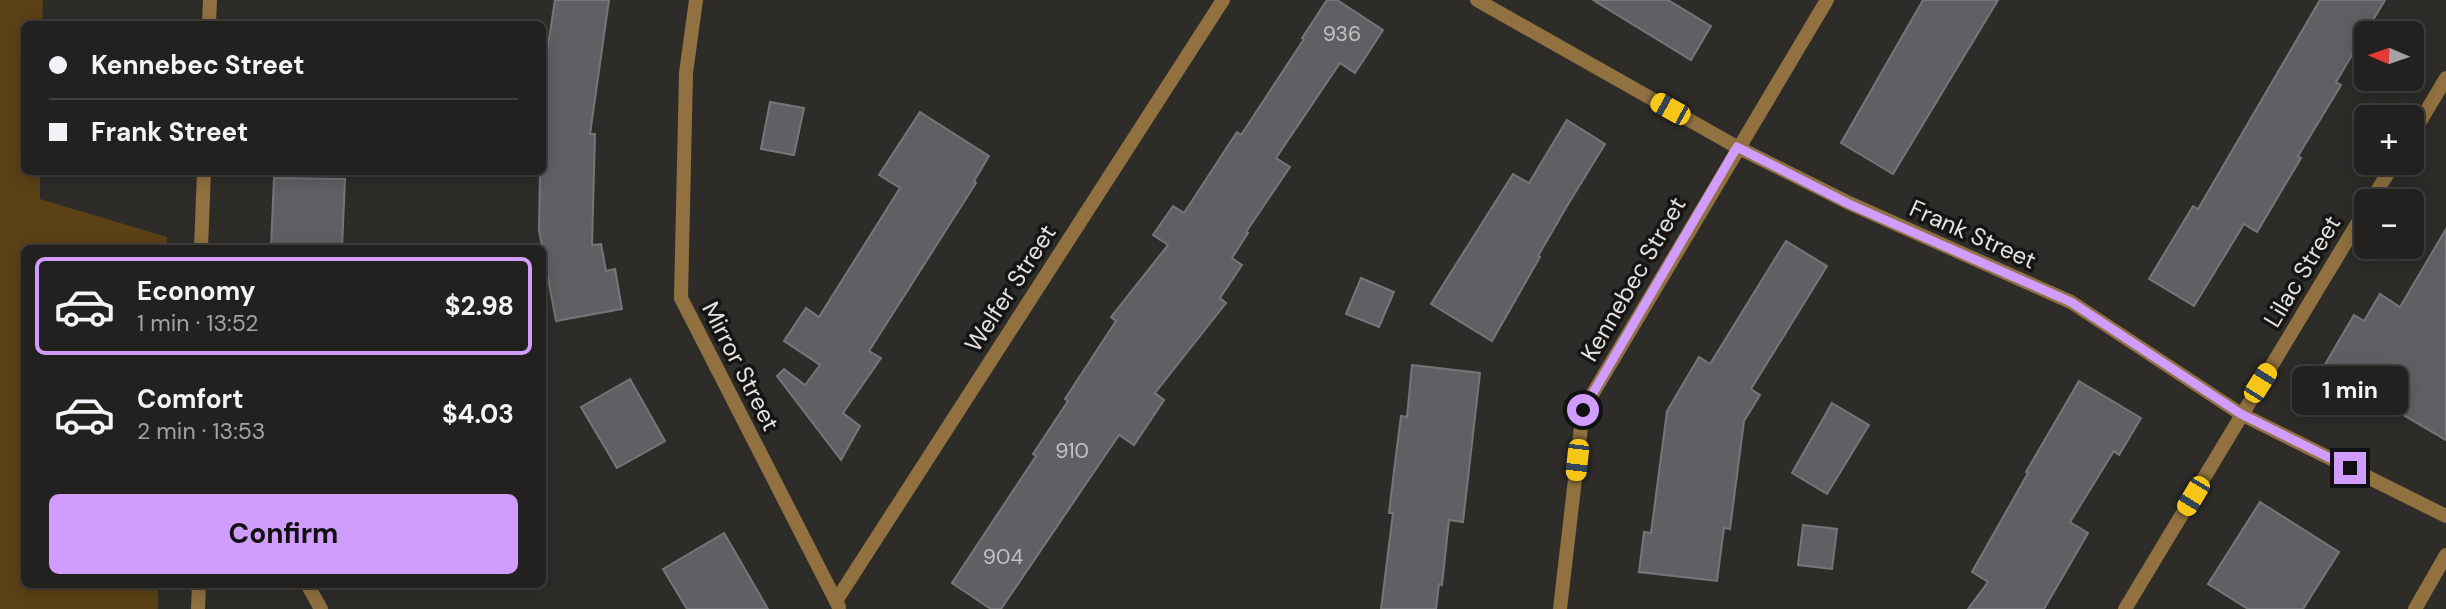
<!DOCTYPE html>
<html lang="en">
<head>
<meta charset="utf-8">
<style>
	body { margin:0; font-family:"DM Sans",sans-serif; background:#2a2928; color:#f1f3f6; height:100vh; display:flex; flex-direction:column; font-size:26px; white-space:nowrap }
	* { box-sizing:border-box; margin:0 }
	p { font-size:23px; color:#a2a3a4 }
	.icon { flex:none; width:38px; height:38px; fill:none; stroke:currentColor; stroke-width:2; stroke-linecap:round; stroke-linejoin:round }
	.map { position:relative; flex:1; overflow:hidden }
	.drawer { position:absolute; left:21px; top:245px; width:525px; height:343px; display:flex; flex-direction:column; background:#22211f; border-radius:10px; box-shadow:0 4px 18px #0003,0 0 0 2px #3f3e3d }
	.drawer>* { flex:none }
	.banner { position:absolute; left:21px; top:21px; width:525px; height:154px; border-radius:10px; box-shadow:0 4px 18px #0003,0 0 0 2px #3f3e3d; display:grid; align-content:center; height:154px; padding:0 28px; background:#22211f }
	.needle { width:46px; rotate:272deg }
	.tools { position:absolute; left:2354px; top:21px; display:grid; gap:14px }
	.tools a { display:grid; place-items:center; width:70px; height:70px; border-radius:10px; background:#22211f; box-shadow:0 4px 18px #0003,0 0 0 2px #3f3e3d; font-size:35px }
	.end { position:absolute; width:32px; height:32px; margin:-16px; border:9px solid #d09dfe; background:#111; box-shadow:0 0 0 4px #111 }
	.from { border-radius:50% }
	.bubble { position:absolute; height:49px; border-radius:10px; background:#22211f; box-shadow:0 4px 18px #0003,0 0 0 2px #3f3e3d; font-size:23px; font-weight:700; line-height:49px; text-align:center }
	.car { position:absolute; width:21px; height:42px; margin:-21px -10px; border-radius:9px; box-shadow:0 0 5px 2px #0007; background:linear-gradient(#f5c518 24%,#345 0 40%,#f5c518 0 76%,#345 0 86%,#f5c518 0) }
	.banner b { display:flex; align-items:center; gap:24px; height:66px; font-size:26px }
	.banner b+b { border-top:2px solid #3f3e3d }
	.banner i { width:18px; height:18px; background:#f1f3f6 }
	ul { padding:12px 0 0; list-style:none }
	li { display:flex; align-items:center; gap:21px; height:98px; margin:0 14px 10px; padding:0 14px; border:4px solid transparent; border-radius:10px }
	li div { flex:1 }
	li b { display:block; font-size:26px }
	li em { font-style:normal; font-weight:700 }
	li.on { border-color:#d09dfe }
	li>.icon { width:63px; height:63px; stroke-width:1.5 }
	.primary-button { display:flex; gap:14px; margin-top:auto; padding:14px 28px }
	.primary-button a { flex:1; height:80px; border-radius:10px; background:#d09dfe; color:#111; font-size:28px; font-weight:700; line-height:80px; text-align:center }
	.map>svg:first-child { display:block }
</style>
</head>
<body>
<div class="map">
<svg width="2446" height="609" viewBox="0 0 2446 609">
	<rect width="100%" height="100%" fill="#2e2c29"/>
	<path fill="#5b4115" d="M0,0H43L42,24H24V172H40V199L167,237L166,248H24V584L158,585V609H0Z"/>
	<g fill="#615f63" stroke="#777579" stroke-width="2">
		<path d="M555,0H609L590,134H595L592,245L601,244L606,271L615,269L622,309L556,321L539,230L540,172H542V51L547,52Z"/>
		<path d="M1327,0H1337L1383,30L1355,73L1340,63L1276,158L1290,167L1246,232L1248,233L1232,258L1242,265L1220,298L1226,303L1155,393L1164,400L1134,445L1119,435L1001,609H991L952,583L1036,456L1033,454L1068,401L1065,399L1116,321L1111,317L1168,245L1153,235L1173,206L1184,213L1237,132L1241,135L1304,39L1302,38Z"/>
		<path d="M1593,0H1668L1711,26L1691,60Z"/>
		<path d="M1923,0H1998L1893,174L1841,143Z"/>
		<path d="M2320,0H2385L2336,82L2341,85L2298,156L2301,158L2257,232L2244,224L2194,306L2149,279L2193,206L2198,209Z"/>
		<path d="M770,102L804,108L794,155L761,149Z"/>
		<path d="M920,112L989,156L974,181L976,183L869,351L881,358L843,413L860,426L841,460L777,376L784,369L805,385L820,365L784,341L806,308L819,317L900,188L879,175Z"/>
		<path d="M1567,120L1605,144L1567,206L1538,256L1540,257L1492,341L1431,304L1513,174L1529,183Z"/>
		<path d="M274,178L345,179L342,248H271Z"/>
		<path d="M2446,229V440L2323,368L2354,315L2364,321L2380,294L2400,307Z"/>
		<path d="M1786,241L1827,266L1751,389L1760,395L1744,421L1730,529L1724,528L1717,581L1639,572L1644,532L1651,533L1667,411L1699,357L1710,364Z"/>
		<path d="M1361,278L1394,292L1379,327L1346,314Z"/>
		<path d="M1412,365L1480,373L1463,522L1449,520L1442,585L1439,584L1436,609H1381L1393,513H1389L1394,471L1401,416L1407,417Z"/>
		<path d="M630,379L665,441L617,468L581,407Z"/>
		<path d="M2079,381L2141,418L2119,455L2114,451L2070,522L2088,533L2044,609H1968L1988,582L1972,572L2028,473L2026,472Z"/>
		<path d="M1832,403L1869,425L1827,494L1792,473Z"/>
		<path d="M2260,502L2339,552L2303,609H2248L2208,584Z"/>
		<path d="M1803,525L1837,529L1832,569L1798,565Z"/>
		<path d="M724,533L768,609H687L663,569Z"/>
	</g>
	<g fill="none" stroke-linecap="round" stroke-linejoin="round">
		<path stroke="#90713f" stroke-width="14" d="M2415,609L2446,555"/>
		<g stroke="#90713f" stroke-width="14">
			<path d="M696,0L686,73L681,298L839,607"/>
			<path d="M1477,0L1737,147L1849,203L2071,302L2241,414L2446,516"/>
			<path d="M209,24L210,0"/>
			<path d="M2412,135L2446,78"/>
			<path d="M2371,201L2394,163"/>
			<path d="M201,248L204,172"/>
			<path d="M307,584L321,609"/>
			<path d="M836,601L1223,0"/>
			<path d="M198,609L199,584"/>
			<path d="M1560,609L1583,410L1827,0"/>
			<path d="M2125,609L2366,209"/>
		</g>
	</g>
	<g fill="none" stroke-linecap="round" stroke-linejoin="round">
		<path stroke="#d09dfe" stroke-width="9" d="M1583,410L1737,147L1849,204L2071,302L2241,414L2350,468"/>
	</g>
	<g text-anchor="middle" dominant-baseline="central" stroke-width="7" stroke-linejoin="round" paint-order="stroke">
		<g font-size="21" fill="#c3c1c1">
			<text x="1342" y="34">936</text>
			<text x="1072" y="451">910</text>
			<text x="1003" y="557">904</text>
		</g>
		<g font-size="24" fill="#e4e2e0" stroke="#161513">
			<text transform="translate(1973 234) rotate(24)">Frank Street</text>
			<text transform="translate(2302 271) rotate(-59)">Lilac Street</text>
			<text transform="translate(1633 279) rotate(-60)">Kennebec Street</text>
			<text transform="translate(1010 288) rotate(-57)">Welfer Street</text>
			<text transform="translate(741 366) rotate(63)">Mirror Street</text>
		</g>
	</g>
</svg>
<div class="tools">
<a><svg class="needle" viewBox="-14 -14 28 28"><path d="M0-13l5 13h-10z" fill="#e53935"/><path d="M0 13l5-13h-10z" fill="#a2a3a4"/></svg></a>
<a>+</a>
<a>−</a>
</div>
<i class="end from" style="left:1583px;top:410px"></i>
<i class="end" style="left:2350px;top:468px"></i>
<div class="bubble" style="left:2292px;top:366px;width:116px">1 min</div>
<i class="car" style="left:1670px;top:109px;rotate:299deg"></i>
<i class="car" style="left:2260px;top:383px;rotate:32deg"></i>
<i class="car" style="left:1577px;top:460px;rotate:186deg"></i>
<i class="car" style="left:2193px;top:496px;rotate:211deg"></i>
<div class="banner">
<b><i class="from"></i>Kennebec Street</b>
<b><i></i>Frank Street</b>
</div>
<section class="drawer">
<ul>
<li class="on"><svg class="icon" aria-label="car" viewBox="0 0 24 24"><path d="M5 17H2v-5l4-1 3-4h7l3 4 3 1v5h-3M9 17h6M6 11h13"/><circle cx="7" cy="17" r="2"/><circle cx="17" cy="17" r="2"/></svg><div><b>Economy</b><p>1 min · 13:52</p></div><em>$2.98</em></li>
<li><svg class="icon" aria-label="car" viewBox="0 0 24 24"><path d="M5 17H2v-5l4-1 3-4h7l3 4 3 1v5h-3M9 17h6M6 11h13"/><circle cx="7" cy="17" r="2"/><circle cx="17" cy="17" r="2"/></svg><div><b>Comfort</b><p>2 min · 13:53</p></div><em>$4.03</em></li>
</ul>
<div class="primary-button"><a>Confirm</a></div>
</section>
</div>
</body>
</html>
